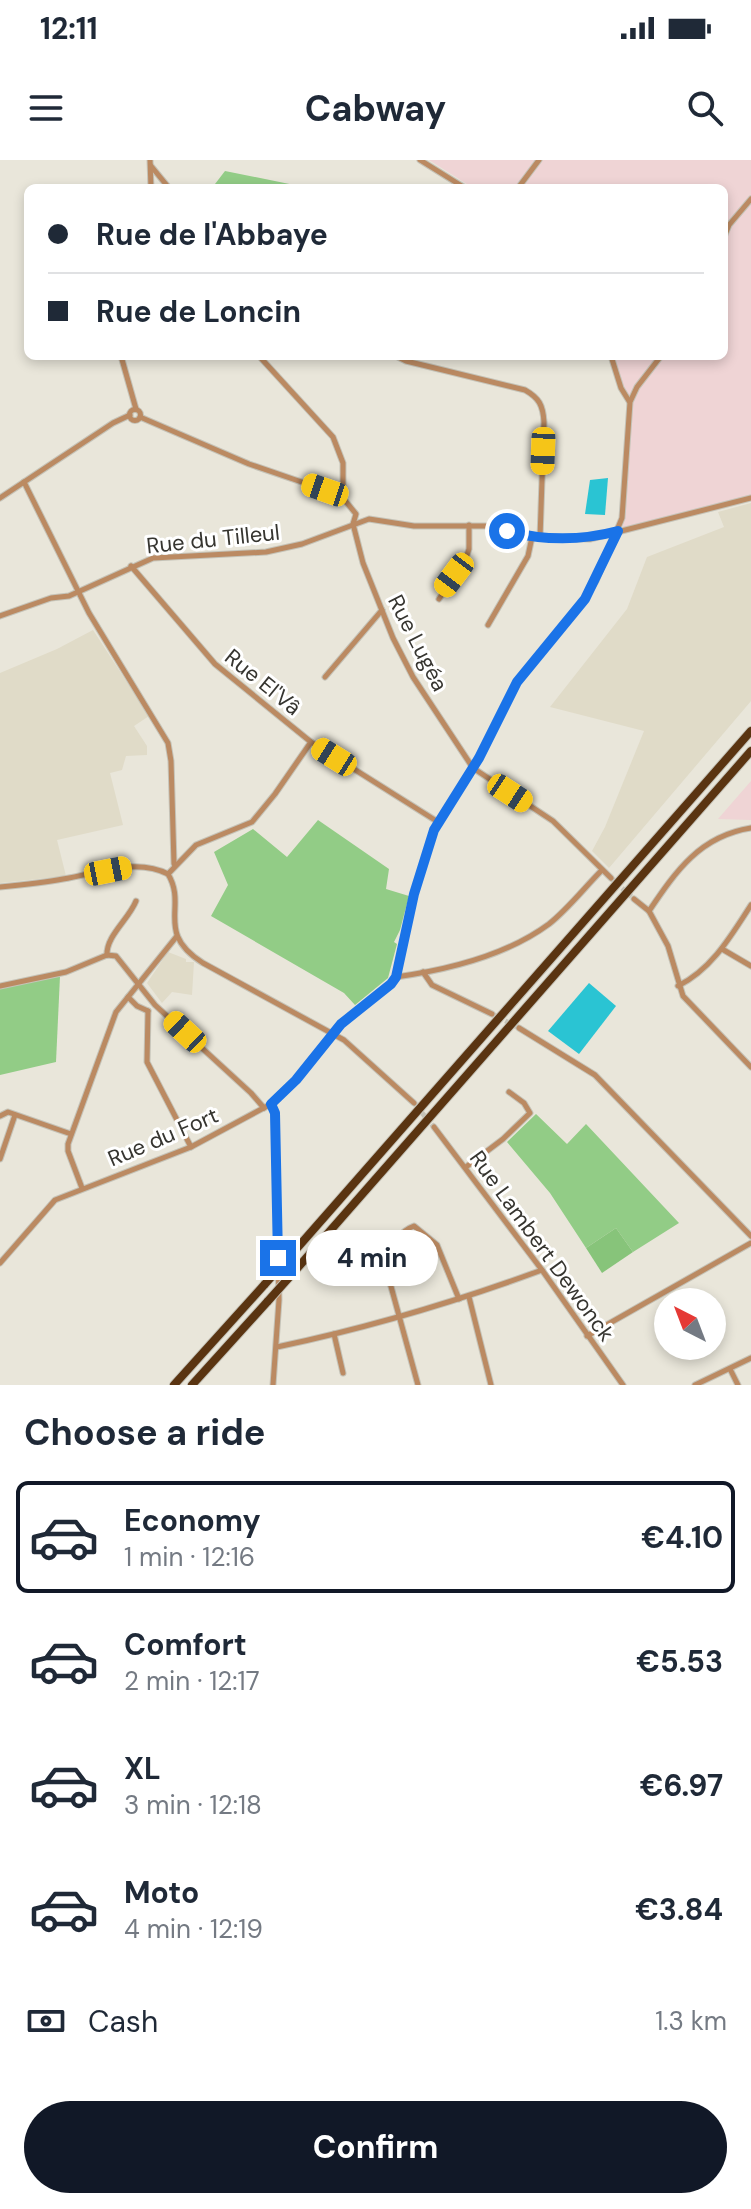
<!DOCTYPE html>
<html lang="en">
<head>
<meta charset="utf-8">
<style>
	body { margin:0; font-family:"DM Sans",sans-serif; background:#f6f6f7; color:#1f2937; height:100vh; display:flex; flex-direction:column; font-size:30px; white-space:nowrap }
	* { box-sizing:border-box; margin:0 }
	p { font-size:26px; color:#747a83 }
	.icon { flex:none; width:44px; height:44px; fill:none; stroke:currentColor; stroke-width:2; stroke-linecap:round; stroke-linejoin:round }
	.map { position:relative; height:1225px; overflow:hidden }
	.details { display:flex; flex-direction:column; background:#fff; flex:1 }
	.details>* { flex:none }
	.guide { position:absolute; left:24px; top:24px; width:704px; height:176px; border-radius:12px; box-shadow:0 4px 12px #0003; display:grid; align-content:center; height:176px; padding:0 24px; background:#fff }
	.needle { width:52px; rotate:318deg }
	.fabs { position:absolute; left:654px; top:1128px; display:grid; gap:16px }
	.fabs a { display:grid; place-items:center; width:72px; height:72px; border-radius:50%; background:#fff; box-shadow:0 4px 12px #0003; font-size:40px }
	.end { position:absolute; width:36px; height:36px; margin:-18px; border:10px solid #1a73e8; background:#fff; box-shadow:0 0 0 4px #fff }
	.from { border-radius:50% }
	.bubble { position:absolute; height:56px; border-radius:28px; background:#fff; box-shadow:0 4px 12px #0003; font-size:26px; font-weight:700; line-height:56px; text-align:center }
	.car { position:absolute; width:24px; height:48px; margin:-24px -12px; border-radius:10px; box-shadow:0 0 6px 2px #0007; background:linear-gradient(#f5c518 24%,#345 0 40%,#f5c518 0 76%,#345 0 86%,#f5c518 0) }
	.guide b { display:flex; align-items:center; gap:28px; height:76px; font-size:30px }
	.guide b+b { border-top:2px solid #e0e1e3 }
	.guide i { width:20px; height:20px; background:#1f2937 }
	ul { padding:0; list-style:none }
	li { display:flex; align-items:center; gap:24px; height:112px; margin:0 16px 12px; padding:0 8px; border:4px solid transparent; border-radius:12px }
	li div { flex:1 }
	li b { display:block; font-size:30px }
	li em { font-style:normal; font-weight:700 }
	li.active { border-color:#111827 }
	li>.icon { width:72px; height:72px; stroke-width:1.5 }
	h2 { padding:0 24px; font-size:36px; line-height:96px }
	.pay { display:flex; align-items:center; gap:20px; height:88px; padding:0 24px; font-size:30px }
	.pay p { margin-inline-start:auto }
	.primary-button { display:flex; gap:16px; margin-top:auto; padding:16px 24px }
	.primary-button a { flex:1; height:92px; border-radius:48px; background:#111827; color:#fff; font-size:32px; font-weight:700; line-height:92px; text-align:center }
	.status { display:flex; justify-content:space-between; align-items:center; height:56px; padding:0 40px; background:#fff; direction:ltr }
	.status svg { height:22px; fill:currentColor }
	header { display:flex; justify-content:space-between; align-items:center; height:104px; padding:0 24px; background:#fff; font-size:36px; font-weight:700 }
	.map>svg:first-child { display:block }
</style>
</head>
<body>
<div class="status"><b>12:11</b><svg viewBox="0 0 49 12"><path d="M0 12V9h3v3zM5 12V6h3v6zM10 12V3h3v9zM15 12V0h3v12zM26 1h20v11H26zM47 4h2v5h-2z"/></svg></div>
<header><svg class="icon" aria-label="menu" viewBox="0 0 24 24"><path d="M4 6h16M4 12h16M4 18h16"/></svg>Cabway<svg class="icon" aria-label="search" viewBox="0 0 24 24"><circle cx="10" cy="10" r="6"/><path d="M15 15l6 6"/></svg></header>
<div class="map">
<svg width="751" height="1225" viewBox="0 0 751 1225">
	<rect width="100%" height="100%" fill="#e9e6da"/>
	<g fill="#e0dbc8">
		<path d="M751,343V541L609,708L592,691L605,667L644,571L550,547L627,449L647,397L724,367L718,352Z"/>
		<path d="M93,470L149,556L134,566L147,586V595L126,596L122,610L110,613L123,665L57,680L66,716L0,723V513L57,489Z"/>
		<path d="M168,792L186,799V802H194L192,835L172,832L162,843L147,823Z"/>
	</g>
	<g fill="#efd4d5">
		<path d="M429,0H751V337L622,369L631,258L614,196H724V28H473Z"/>
		<path d="M751,621V660L718,659Z"/>
	</g>
	<g fill="#92cc86">
		<path d="M225,11L309,28H217L215,24Z"/>
		<path d="M318,660L389,709L386,729L409,736L400,770L394,782L397,784L388,818L355,845L344,833L211,756L228,725L214,692L253,669L287,697Z"/>
		<path d="M60,816L56,902L0,915V826Z"/>
		<path d="M536,954L567,984L586,964L679,1063L633,1092L616,1068L586,1088L550,1033L507,982Z"/>
	</g>
	<path fill="#87c47a" d="M616,1068L633,1092L602,1113L586,1088Z"/>
	<g fill="#2ac4d3">
		<path d="M608,318L605,355L585,354L590,320Z"/>
		<path d="M589,823L616,846L579,894L548,871Z"/>
	</g>
	<g fill="none" stroke-linecap="round" stroke-linejoin="round">
		<g stroke="#c5c3b8" stroke-width="5" stroke-dasharray="5 2.5" stroke-linecap="butt">
			<path d="M611,718L634,739"/>
			<path d="M492,854L519,868"/>
			<path d="M417,947L434,967"/>
		</g>
		<g stroke="#c5c3b8" stroke-width="7">
			<g id="minor">
				<path d="M150,0L151,28"/>
				<path d="M420,0L465,28"/>
				<path d="M151,6L169,28"/>
				<path d="M518,28L539,0"/>
				<path d="M724,77L729,65L751,39"/>
				<path d="M121,196L136,249"/>
				<path d="M259,196L333,277L343,303V338"/>
				<path d="M611,196L621,228L629,241"/>
				<path d="M398,197L406,201L525,230C539,238 543,245 544,262L540,378"/>
				<circle cx="135" cy="255" r="5.5"/>
				<path d="M140,257L249,304L325,330L343,338L356,354L353,364L363,403L393,478L413,517L473,608L553,661L611,718"/>
				<path d="M24,322L89,453L168,583L171,601L174,704"/>
				<path d="M0,338L113,263L130,255"/>
				<path d="M131,406L215,504L311,582L438,662"/>
				<path d="M439,439L466,398L469,389V365"/>
				<path d="M0,456L51,438L69,436L153,398L266,392L302,384L369,359L414,366H487L540,378L590,379L751,338"/>
				<path d="M488,465L528,396L532,377"/>
				<path d="M325,517L382,450"/>
				<path d="M311,582L275,634L252,662L196,685L168,714C188,747 154,772 203,803L344,880L414,943"/>
				<path d="M0,727C21,725 42,723 63,719C96,714 136,697 168,714"/>
				<path d="M634,739L649,751L668,786L683,836L751,907"/>
				<path d="M649,751C676,711 700,676 751,668"/>
				<path d="M722,789L751,806"/>
				<path d="M107,795L116,796L155,845L251,933L264,948"/>
				<path d="M107,795C106,776 129,759 136,741"/>
				<path d="M423,812L432,825L492,854"/>
				<path d="M396,817L414,734L434,670L473,608L517,522L585,439L596,421L622,358L630,242L637,227L661,196"/>
				<path d="M0,826L66,812L107,795"/>
				<path d="M678,826C712,809 731,776 751,745"/>
				<path d="M128,837L137,846L148,851"/>
				<path d="M148,851L147,902L191,987"/>
				<path d="M519,868L595,915L751,1076"/>
				<path d="M271,944L275,953L279,1140L273,1225"/>
				<path d="M0,956L8,952L71,974"/>
				<path d="M434,967L542,1110L623,1225"/>
				<path d="M0,999L15,955"/>
				<path d="M466,1007L503,979L530,953L524,943L509,932"/>
				<path d="M82,1028L68,991V984L116,852L177,776"/>
				<path d="M0,1103L55,1040L191,987L271,944L296,920L341,864L391,824L396,817C447,810 507,795 549,764C568,749 585,727 602,710"/>
				<path d="M469,1137L491,1225"/>
				<path d="M334,1174L343,1213"/>
				<path d="M587,1176L751,1083"/>
				<path d="M277,1187C367,1168 455,1142 542,1110"/>
				<path d="M730,1209L738,1225"/>
				<path d="M418,1225L384,1101C389,1087 400,1071 414,1066L437,1085L459,1139"/>
				<path d="M695,1225L751,1198"/>
			</g>
		</g>
		<g stroke="#c5c3b8" stroke-width="10">
			<g id="highway">
				<path d="M291,1095L751,571"/>
				<path d="M294,1112L751,591"/>
				<path d="M174,1225L265,1124"/>
				<path d="M192,1225L268,1141"/>
			</g>
		</g>
		<use href="#minor" stroke="#bb8a62" stroke-width="5"/>
		<use href="#highway" stroke="#5a3411" stroke-width="8"/>
		<g stroke="#c5c3b8" stroke-width="10" stroke-linecap="butt">
			<g id="highway-bridge">
				<path d="M265,1124L291,1095"/>
				<path d="M268,1141L294,1112"/>
			</g>
		</g>
		<use href="#highway-bridge" stroke="#5a3411" stroke-width="8"/>
	</g>
	<g fill="none" stroke-linecap="round" stroke-linejoin="round">
		<path stroke="#1a73e8" stroke-width="10" d="M278,1098L275,953L271,944L296,920L341,864L391,824L396,817L414,734L434,670L479,598L517,522L585,439L618,371C580,381 545,381 507,371"/>
	</g>
	<g text-anchor="middle" dominant-baseline="central" stroke-width="6" stroke-linejoin="round" paint-order="stroke">
		<g font-size="22" fill="#363530" stroke="#fff">
			<text transform="translate(213 379) rotate(-6)">Rue du Tilleul</text>
			<text transform="translate(418 483) rotate(63)">Rue Lugéa</text>
			<text transform="translate(263 522) rotate(39)">Rue El'Vâ</text>
			<text transform="translate(163 977) rotate(-23)">Rue du Fort</text>
			<text transform="translate(542 1086) rotate(54)">Rue Lambert Dewonck</text>
		</g>
	</g>
</svg>
<div class="fabs">
<a><svg class="needle" viewBox="-14 -14 28 28"><path d="M0-13l5 13h-10z" fill="#e53935"/><path d="M0 13l5-13h-10z" fill="#747a83"/></svg></a>
</div>
<i class="end from" style="left:507px;top:371px"></i>
<i class="end" style="left:278px;top:1098px"></i>
<div class="bubble" style="left:306px;top:1070px;width:132px">4 min</div>
<i class="car" style="left:543px;top:291px;rotate:182deg"></i>
<i class="car" style="left:325px;top:330px;rotate:289deg"></i>
<i class="car" style="left:454px;top:415px;rotate:217deg"></i>
<i class="car" style="left:334px;top:597px;rotate:302deg"></i>
<i class="car" style="left:510px;top:633px;rotate:123deg"></i>
<i class="car" style="left:108px;top:711px;rotate:79deg"></i>
<i class="car" style="left:185px;top:872px;rotate:313deg"></i>
<div class="guide">
<b><i class="from"></i>Rue de l'Abbaye</b>
<b><i></i>Rue de Loncin</b>
</div>
</div>
<section class="details">
<h2>Choose a ride</h2>
<ul>
<li class="active"><svg class="icon" aria-label="car" viewBox="0 0 24 24"><path d="M5 17H2v-5l4-1 3-4h7l3 4 3 1v5h-3M9 17h6M6 11h13"/><circle cx="7" cy="17" r="2"/><circle cx="17" cy="17" r="2"/></svg><div><b>Economy</b><p>1 min · 12:16</p></div><em>€4.10</em></li>
<li><svg class="icon" aria-label="car" viewBox="0 0 24 24"><path d="M5 17H2v-5l4-1 3-4h7l3 4 3 1v5h-3M9 17h6M6 11h13"/><circle cx="7" cy="17" r="2"/><circle cx="17" cy="17" r="2"/></svg><div><b>Comfort</b><p>2 min · 12:17</p></div><em>€5.53</em></li>
<li><svg class="icon" aria-label="car" viewBox="0 0 24 24"><path d="M5 17H2v-5l4-1 3-4h7l3 4 3 1v5h-3M9 17h6M6 11h13"/><circle cx="7" cy="17" r="2"/><circle cx="17" cy="17" r="2"/></svg><div><b>XL</b><p>3 min · 12:18</p></div><em>€6.97</em></li>
<li><svg class="icon" aria-label="car" viewBox="0 0 24 24"><path d="M5 17H2v-5l4-1 3-4h7l3 4 3 1v5h-3M9 17h6M6 11h13"/><circle cx="7" cy="17" r="2"/><circle cx="17" cy="17" r="2"/></svg><div><b>Moto</b><p>4 min · 12:19</p></div><em>€3.84</em></li>
</ul>
<div class="pay"><svg class="icon" aria-label="cash" viewBox="0 0 24 24"><path d="M3 7h18v10H3z"/><circle cx="12" cy="12" r="2"/></svg>Cash<p>1.3 km</p></div>
<div class="primary-button"><a>Confirm</a></div>
</section>
</body>
</html>
